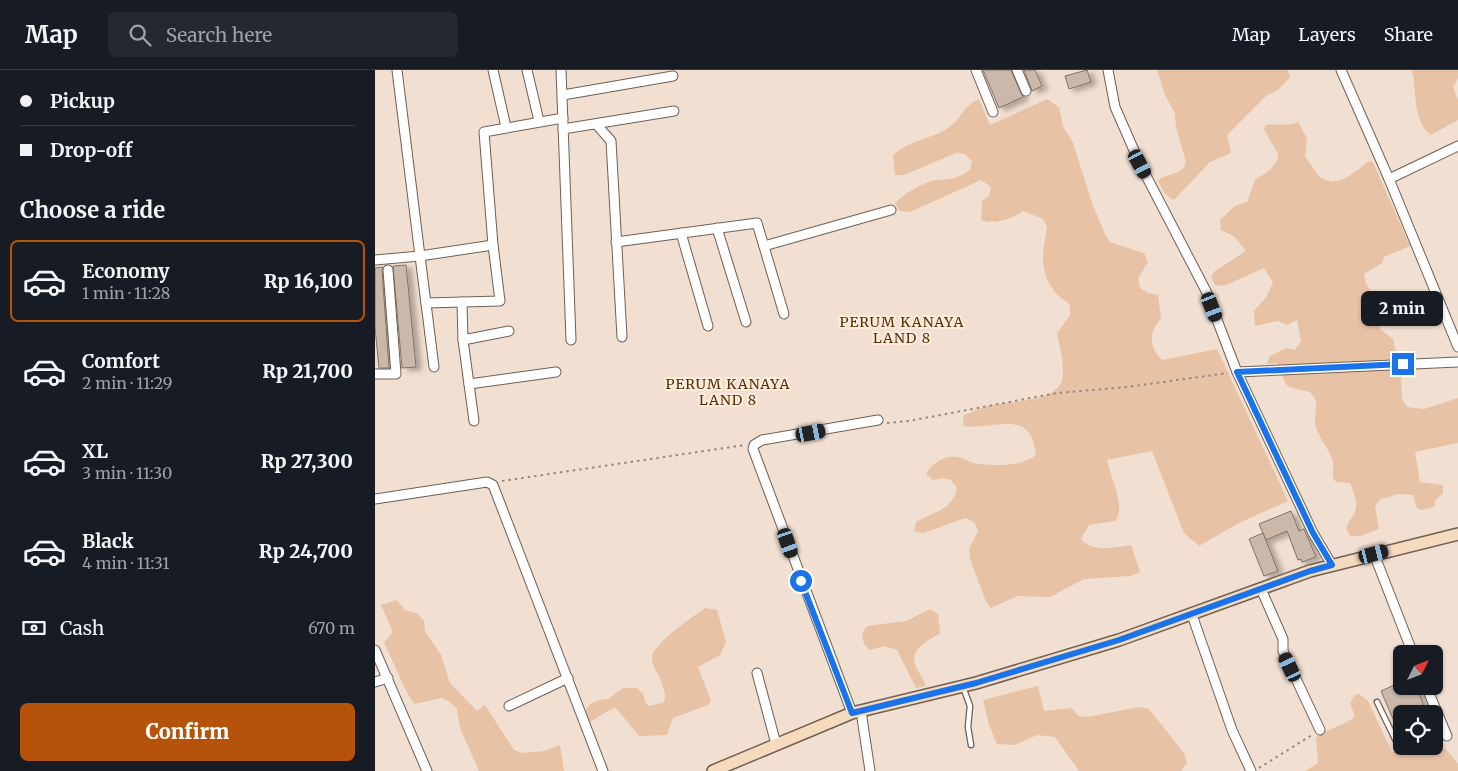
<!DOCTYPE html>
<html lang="en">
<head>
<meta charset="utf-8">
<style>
	body { margin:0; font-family:Merriweather,serif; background:#242831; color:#f1f3f6; height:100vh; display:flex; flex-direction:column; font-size:19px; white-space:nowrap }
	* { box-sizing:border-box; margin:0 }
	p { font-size:16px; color:#9ea1a6 }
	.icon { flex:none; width:28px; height:28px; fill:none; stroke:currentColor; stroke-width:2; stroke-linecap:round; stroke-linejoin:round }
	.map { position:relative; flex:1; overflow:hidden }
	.panel { display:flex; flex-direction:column; background:#171b24; width:375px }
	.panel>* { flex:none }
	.guide { display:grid; align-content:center; height:110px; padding:0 20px; background:#171b24 }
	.needle { width:32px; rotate:48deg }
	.controls { position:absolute; left:1018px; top:575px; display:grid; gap:10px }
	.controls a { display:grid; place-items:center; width:50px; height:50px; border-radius:8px; background:#171b24; box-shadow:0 1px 4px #0004; font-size:25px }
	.end { position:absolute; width:22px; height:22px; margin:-11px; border:6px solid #1a73e8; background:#fff; box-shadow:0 0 0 2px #fff }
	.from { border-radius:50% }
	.bubble { position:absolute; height:35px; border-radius:8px; background:#171b24; box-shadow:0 1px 4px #0004; font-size:16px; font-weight:800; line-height:35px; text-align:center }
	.car { position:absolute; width:15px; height:30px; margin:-15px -8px; border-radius:6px; box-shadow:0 0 4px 1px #0007; background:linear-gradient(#222 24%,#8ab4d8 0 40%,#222 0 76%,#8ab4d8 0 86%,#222 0) }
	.guide b { display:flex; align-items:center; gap:18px; height:48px; font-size:19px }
	.guide b+b { border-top:1px solid #363941 }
	.guide i { width:12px; height:12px; background:#f1f3f6 }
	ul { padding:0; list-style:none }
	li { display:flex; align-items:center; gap:15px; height:82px; margin:0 10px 8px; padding:0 10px; border:2px solid transparent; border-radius:8px }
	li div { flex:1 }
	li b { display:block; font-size:19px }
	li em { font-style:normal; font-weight:800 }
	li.on { border-color:#b45309 }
	li>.icon { width:45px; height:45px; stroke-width:1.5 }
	h2 { padding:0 20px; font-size:22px; line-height:60px }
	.pay { display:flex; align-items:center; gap:12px; height:55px; padding:0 20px; font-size:19px }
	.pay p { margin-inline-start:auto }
	.action { display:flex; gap:10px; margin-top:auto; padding:10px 20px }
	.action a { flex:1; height:58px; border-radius:8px; background:#b45309; color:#fff; font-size:20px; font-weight:800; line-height:58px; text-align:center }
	header { display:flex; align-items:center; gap:30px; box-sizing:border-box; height:70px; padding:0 25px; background:#171b24; border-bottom:1px solid #363941 }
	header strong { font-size:24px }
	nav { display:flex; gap:28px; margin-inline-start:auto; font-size:18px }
	.search { width:350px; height:45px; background:#242831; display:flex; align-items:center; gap:12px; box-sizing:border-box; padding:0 18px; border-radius:8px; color:#9ea1a6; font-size:19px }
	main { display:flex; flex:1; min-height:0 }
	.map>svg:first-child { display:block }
</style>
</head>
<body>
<header>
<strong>Map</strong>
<div class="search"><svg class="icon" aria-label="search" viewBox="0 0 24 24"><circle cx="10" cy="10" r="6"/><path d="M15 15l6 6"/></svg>Search here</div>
<nav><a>Map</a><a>Layers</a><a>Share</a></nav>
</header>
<main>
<section class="panel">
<div class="guide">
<b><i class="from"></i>Pickup</b>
<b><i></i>Drop-off</b>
</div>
<h2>Choose a ride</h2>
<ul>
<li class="on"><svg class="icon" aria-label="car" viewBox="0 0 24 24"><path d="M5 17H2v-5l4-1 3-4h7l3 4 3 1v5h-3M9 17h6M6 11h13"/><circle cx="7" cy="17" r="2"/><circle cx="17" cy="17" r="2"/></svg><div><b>Economy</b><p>1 min · 11:28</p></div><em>Rp 16,100</em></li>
<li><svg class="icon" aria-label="car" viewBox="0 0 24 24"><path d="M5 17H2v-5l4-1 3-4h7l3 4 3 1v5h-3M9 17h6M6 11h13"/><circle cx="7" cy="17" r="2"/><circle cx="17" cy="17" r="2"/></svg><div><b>Comfort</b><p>2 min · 11:29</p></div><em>Rp 21,700</em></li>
<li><svg class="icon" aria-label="car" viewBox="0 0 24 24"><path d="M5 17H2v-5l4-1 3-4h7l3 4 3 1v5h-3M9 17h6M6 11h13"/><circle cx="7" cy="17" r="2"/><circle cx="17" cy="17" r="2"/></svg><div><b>XL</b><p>3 min · 11:30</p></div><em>Rp 27,300</em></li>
<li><svg class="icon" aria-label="car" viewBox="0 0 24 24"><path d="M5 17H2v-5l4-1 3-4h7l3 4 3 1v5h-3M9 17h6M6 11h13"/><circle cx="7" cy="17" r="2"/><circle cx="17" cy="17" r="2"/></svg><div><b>Black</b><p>4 min · 11:31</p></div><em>Rp 24,700</em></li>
</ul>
<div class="pay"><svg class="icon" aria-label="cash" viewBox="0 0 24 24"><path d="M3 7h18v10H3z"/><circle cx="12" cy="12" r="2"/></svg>Cash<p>670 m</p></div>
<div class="action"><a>Confirm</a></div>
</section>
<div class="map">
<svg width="1083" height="701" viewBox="0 0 1083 701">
	<defs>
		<filter id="shadow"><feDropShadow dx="5.5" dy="3" stdDeviation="2.5" flood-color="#0004"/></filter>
	</defs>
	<rect width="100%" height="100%" fill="#f1dfd1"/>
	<g fill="#e8c2a5">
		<path d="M782,0H913L915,7L903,20L891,26L852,65L856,83L835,92L799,130L790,124L783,111C791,102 807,107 811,92L801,57L800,43L790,25Z"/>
		<path d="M1036,0H1083V8L1078,17L1083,30V50L1056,65C1039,53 1041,24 1038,5Z"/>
		<path d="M604,29L615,55L672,29L684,37L688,56L698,73L717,133L730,164L735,172L769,183L773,192L763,208L765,218L773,223L783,225L786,249C773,262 774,277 787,290L842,279L913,431L864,453L824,476L809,463L777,381L732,390C735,407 752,437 740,451L714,455L706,469C717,483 741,477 756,475L765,502L756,506L709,509L675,527L642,526L616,538L611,532L595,489L594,479L603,461L599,452L591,448L548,463L539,461L541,452C558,442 578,440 582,418L576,410L567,408L558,410L551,404C556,394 571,384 583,387C591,389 597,394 605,394C623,396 647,396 661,385C656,337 622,360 589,356L588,346C598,342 607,337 617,335C634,332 683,331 687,310C690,293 685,279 682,263L695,245V235C691,230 684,227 680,222C663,201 668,181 672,157L668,149L648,141C637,149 619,155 606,150L607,131L614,126L616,117L606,110L535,142L525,141L520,133C529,124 548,112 561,110C576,109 582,109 595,100L597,91L590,84L581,83L529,105H520L518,86C531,71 557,69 573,58C588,48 585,38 604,29Z"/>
		<path d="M923,52L932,69L930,87C936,93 941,105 948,109C964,118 982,100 994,91L998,92L1035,176L1009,187L1007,193L989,204L990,211L998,226L1003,228C1007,235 1005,238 1002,245L1005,259L1018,269L1026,302L1027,329L1032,337L1049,339L1083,328V373L1040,382L1045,412L1068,415V424L1061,429L1059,437L1047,440L1042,438L1038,425L1024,424L1006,429L1000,436L1004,459L985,466H976C964,454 981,449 981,437C982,429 978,421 975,413L961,412L958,408C957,403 959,397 958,392C955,379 939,362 940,350C940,343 942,337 941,330L935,322C907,315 914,321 902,293L892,294L895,286L911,278L920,280L926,271L922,250L912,255L903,251L880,256L879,241L892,226L898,212L889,198L849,216L840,215L836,207L840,201L871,181L860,167L846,160L845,150L860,136L872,132L880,110L895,100L903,89V84L889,59L891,55C903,53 911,57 923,52Z"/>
		<path d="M22,530L30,540L43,544L49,551L50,561L66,585L75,613L102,641L110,635L139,680L148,683L169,681L185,675L189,701H104L85,658L82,639L75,632L67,628L39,634L30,619L9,572L18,562L6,535Z"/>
		<path d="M330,538L342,540L351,572L345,585L323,597L336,631L333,635L298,648L292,665L264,666L240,637L213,653L210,641L215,634L224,630L233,629L248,618H262L268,624L271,634L275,636L289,632C292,624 287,614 284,606C281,601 277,594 277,588C278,573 318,547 330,538Z"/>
		<path d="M555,539L563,544L565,563C552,572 532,579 542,599C545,605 549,610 551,616L541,618L522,580L509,576L495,580L489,574L487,564L492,556L531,551Z"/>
		<path d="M663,616L669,641L697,638L703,646L712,647L764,637L774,639L809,683L812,693L806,701H704L680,667L662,665L640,675L622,674L614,655L608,630Z"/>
		<path d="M984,624L993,631L1017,682L1039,681L1053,684L1070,678L1083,694V701H930L943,693L941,668C953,658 968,656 980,647L975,633L980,625Z"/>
	</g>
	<g fill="#cab9ab" stroke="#817165" filter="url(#shadow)">
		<path d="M608,0H636L648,27L624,38Z"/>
		<path d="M649,0H660L667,16L657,21Z"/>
		<path d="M712,0L716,12L694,19L690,6Z"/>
		<path d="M31,195L41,297L27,298L18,196Z"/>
		<path d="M8,197L7,200L14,298H4L0,258V198Z"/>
		<path d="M916,441L924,461L929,459L941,487L927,492L926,489L923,490L912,461L891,470L884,454Z"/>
		<path d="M888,463L903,501L889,506L874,469Z"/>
		<path d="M1026,612V616H1041L1052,644H1026L1025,665L1006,621Z"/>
	</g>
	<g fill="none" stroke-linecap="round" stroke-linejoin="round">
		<g stroke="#706054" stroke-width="7">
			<g id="lane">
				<path d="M588,617L595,636L593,657L596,675"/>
				<path d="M1002,632L1021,671L1026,669"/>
			</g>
		</g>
		<g stroke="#706054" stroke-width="11">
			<g id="street">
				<path d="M22,0L45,186L118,175"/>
				<path d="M118,0L131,57"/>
				<path d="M152,0L164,51"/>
				<path d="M186,0L196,270"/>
				<path d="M601,0L618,42"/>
				<path d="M642,0L651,21"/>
				<path d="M733,0L740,37L765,94L831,221L862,302L938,463L957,495"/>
				<path d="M966,0L1014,109L1083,277"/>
				<path d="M188,25L298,6"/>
				<path d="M221,54L236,71L247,267"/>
				<path d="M188,59L299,41"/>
				<path d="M1014,109L1083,76"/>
				<path d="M342,158L371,252"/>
				<path d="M306,163L333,256"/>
				<path d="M241,172L382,153L409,244"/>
				<path d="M389,176L516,140"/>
				<path d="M0,190L45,186L59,297"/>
				<path d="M87,232L88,270L99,351"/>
				<path d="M51,233L125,231L118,175L109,62L188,48"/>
				<path d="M88,270L134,261"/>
				<path d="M862,302L1083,292"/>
				<path d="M0,304H21L13,200"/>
				<path d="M94,314L181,302"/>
				<path d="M0,429L112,412L118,415L228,701"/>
				<path d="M999,484L1038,584"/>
				<path d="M886,519L908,569V581L945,660"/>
				<path d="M817,545L857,660L876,701"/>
				<path d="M0,580L52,701"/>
				<path d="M382,603L401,674"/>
				<path d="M0,612L13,608"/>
				<path d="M1051,616L1072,666"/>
				<path d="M134,636L193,608"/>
				<path d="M486,641L495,701"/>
				<path d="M477,643L378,379L379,375L387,370L503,350"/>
			</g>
		</g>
		<g stroke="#706054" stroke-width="14">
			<path id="secondary" d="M338,701L477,643L601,613L744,570L935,501L1083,464"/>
		</g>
		<g stroke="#96897f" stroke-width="2" stroke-dasharray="2.5 4" stroke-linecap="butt">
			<path d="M512,353L534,351L682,323L752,317L853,303"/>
			<path d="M127,411L370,375"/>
			<path d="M884,698L937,665"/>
		</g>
		<use href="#lane" stroke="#fff" stroke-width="4.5"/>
		<use href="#street" stroke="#fff" stroke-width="9"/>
		<use href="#secondary" stroke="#f5dabe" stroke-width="11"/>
	</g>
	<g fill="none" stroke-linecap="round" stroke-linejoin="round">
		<path stroke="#1a73e8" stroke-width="6" d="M426,511L477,643L601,613L744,570L935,501L957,495L938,463L862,302L1028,294"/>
	</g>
	<g text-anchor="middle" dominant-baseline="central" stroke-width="4" stroke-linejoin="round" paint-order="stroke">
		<g font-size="14" letter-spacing="1" fill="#582f03" stroke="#feecde">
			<text x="527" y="252">PERUM KANAYA<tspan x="527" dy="16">LAND 8</tspan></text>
			<text x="353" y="314">PERUM KANAYA<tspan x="353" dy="16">LAND 8</tspan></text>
		</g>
	</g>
</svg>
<div class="controls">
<a><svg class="needle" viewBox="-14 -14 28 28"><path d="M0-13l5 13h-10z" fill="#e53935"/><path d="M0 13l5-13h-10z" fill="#9ea1a6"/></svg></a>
<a><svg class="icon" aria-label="locate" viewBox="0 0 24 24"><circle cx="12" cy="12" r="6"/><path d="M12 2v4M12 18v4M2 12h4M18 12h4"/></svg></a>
</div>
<i class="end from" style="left:426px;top:511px"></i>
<i class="end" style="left:1028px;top:294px"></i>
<div class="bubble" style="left:986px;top:221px;width:82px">2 min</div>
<i class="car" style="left:765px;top:94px;rotate:152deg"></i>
<i class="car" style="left:837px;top:237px;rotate:159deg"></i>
<i class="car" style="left:436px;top:363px;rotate:79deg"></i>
<i class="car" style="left:413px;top:473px;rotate:161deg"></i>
<i class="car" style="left:999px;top:484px;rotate:76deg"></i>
<i class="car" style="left:915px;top:597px;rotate:335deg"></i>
</div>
</main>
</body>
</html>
